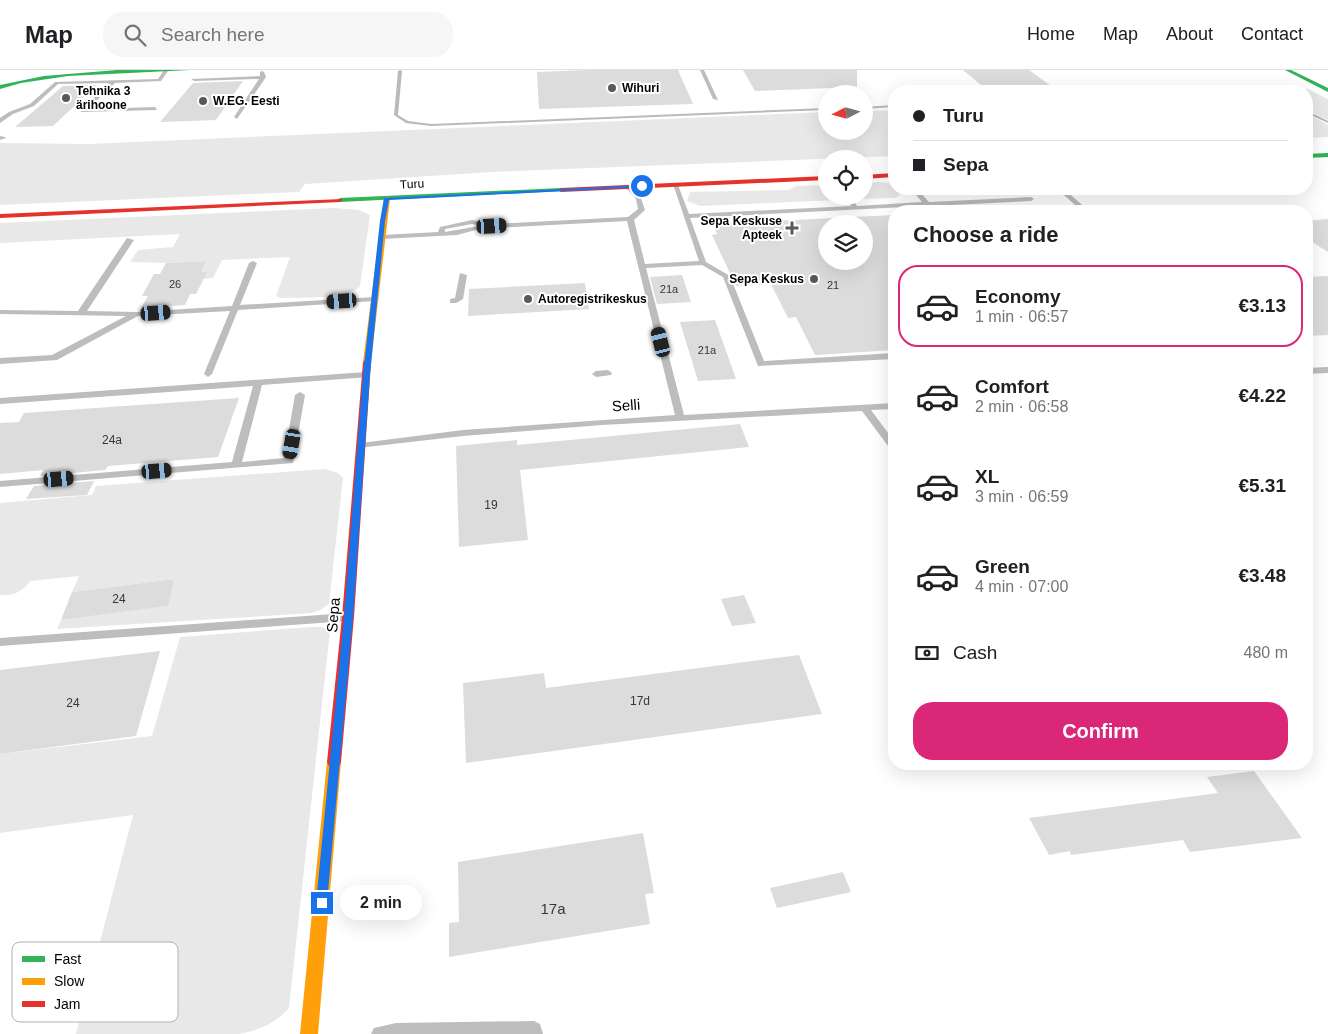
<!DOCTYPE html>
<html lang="en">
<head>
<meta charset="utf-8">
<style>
	body { margin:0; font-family:Helvetica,sans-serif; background:#f6f6f6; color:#202124; height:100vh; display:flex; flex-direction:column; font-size:19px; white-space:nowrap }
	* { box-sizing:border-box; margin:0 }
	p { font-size:16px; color:#757577 }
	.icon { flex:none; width:28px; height:28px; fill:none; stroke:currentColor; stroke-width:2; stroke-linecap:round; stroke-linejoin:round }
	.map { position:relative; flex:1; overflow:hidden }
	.sheet { position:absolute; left:888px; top:135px; width:425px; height:565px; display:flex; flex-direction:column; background:#fff; border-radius:20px; box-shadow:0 5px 20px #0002 }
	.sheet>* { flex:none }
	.guide { position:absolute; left:888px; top:15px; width:425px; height:110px; border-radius:20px; box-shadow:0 5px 20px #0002; display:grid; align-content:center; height:110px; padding:0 25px; background:#fff }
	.needle { width:32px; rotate:264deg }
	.fabs { position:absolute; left:818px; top:15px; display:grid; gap:10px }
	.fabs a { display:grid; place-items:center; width:55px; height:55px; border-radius:50%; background:#fff; box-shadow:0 5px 20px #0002; font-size:25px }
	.end { position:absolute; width:22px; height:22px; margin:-11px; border:6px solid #1a73e8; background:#fff; box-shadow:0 0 0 2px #fff }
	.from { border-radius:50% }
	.bubble { position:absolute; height:35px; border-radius:18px; background:#fff; box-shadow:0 5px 20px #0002; font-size:16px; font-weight:700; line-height:35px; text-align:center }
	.car { position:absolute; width:15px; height:30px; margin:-15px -8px; border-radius:6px; box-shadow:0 0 4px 1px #0007; background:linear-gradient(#222 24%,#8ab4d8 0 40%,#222 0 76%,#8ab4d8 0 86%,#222 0) }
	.guide b { display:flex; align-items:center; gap:18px; height:48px; font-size:19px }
	.guide b+b { border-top:1px solid #e0e0e0 }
	.guide i { width:12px; height:12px; background:#202124 }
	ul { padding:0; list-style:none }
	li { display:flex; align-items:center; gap:15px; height:82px; margin:0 10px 8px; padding:0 15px; border:2px solid transparent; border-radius:20px }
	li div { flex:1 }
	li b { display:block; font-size:19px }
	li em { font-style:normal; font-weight:700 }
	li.on { border-color:#db2777 }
	li>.icon { width:45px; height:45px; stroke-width:1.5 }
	h2 { padding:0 25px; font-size:22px; line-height:60px }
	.pay { display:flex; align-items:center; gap:12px; height:55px; padding:0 25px; font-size:19px }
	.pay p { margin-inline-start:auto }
	.cta { display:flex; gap:10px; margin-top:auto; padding:10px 25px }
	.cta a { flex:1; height:58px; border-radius:20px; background:#db2777; color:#fff; font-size:20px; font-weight:700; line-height:58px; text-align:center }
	header { display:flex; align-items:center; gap:30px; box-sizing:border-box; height:70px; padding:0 25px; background:#fff; border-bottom:1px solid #e0e0e0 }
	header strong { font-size:24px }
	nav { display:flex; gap:28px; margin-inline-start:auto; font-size:18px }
	.search { width:350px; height:45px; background:#f6f6f6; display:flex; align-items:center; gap:12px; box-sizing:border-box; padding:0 18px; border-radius:20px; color:#757577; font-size:19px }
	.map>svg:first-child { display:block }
</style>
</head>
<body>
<header>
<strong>Map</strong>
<div class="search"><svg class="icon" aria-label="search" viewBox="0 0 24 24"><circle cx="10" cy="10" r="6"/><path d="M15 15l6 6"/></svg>Search here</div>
<nav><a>Home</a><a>Map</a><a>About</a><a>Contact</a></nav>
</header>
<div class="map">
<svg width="1328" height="964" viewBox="0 0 1328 964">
	<rect width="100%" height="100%" fill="#fff"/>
	<g fill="#e8e8e8">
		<path d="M1308,19L1328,29V50L1306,39V21H1270Z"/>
		<path d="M894,40V86L492,102L305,114L299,122L0,135V73L89,74L826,42V61H864V41Z"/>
		<path d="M1306,43L1328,55V67L1306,68Z"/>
		<path d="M879,112L891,113L900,125L895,128L856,129L854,126H864V113Z"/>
		<path d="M825,115H826V126H843L844,128L838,130L700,136L687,131L690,122L788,120L796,116Z"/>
		<path d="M334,138L359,140L370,145L360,216C350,230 299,227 281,228L276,226L290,187L222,190L213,208L203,209L206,202H201L206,191L166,193L130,192L138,180L173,177L180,164L0,173V153Z"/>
		<path d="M325,399L338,403L343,408L329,534L322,539L312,543L57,559L61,550L167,536L174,509L72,522L79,506L30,511C22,522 14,526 0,525V433L92,425L96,416Z"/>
		<path d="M310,557H321L330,560L289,938C274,954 260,960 239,964H76L133,745L0,763V684L152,666L180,567Z"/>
	</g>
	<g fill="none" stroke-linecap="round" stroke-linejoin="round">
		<g fill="#bababa" fill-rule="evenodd">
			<path d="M400,0L402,1L398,45L408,51L431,54L826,38V40L431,56L406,53L394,45L398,1Z"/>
			<path d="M894,35V37L864,39V37Z"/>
			<path d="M1306,40L1328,51V53L1306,43Z"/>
		</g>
	</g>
	<g fill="#dcdcdc" fill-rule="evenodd">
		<path d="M589,0H678L693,34L539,39L537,2Z"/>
		<path d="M743,0H857V17L755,21Z"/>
		<path d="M963,0H1029L1058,21H988Z"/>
		<path d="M243,11L216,50L160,52L193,13Z"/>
		<path d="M97,15L53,56L15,57L63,16Z"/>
		<path d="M894,145V280L815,285L796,247L788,248L771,214L736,216L712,165L717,164L713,154ZM826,154H864V191H826Z"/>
		<path d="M1328,149V182L1306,168V151Z"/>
		<path d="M206,191L201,202H207L196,224H190L185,235L141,238L148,226H142L154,204H160L166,193Z"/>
		<path d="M682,205L691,232L657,234L650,207Z"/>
		<path d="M1328,206V265L1306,266V207Z"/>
		<path d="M585,213L589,239L468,246L469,219Z"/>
		<path d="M715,250L736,309L698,311L680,252Z"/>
		<path d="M239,328L218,387L108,396L105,400L40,406L43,400L0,404V353L19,352L24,343Z"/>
		<path d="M740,354L749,377L520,400L528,470L459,477L456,376L517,370V375Z"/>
		<path d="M94,411L87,425L26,429L34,416Z"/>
		<path d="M174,509L168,536L61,550L72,522Z"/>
		<path d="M744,525L756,553L732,556L721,529Z"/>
		<path d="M160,581L136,666L0,684V600Z"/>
		<path d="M799,585L822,644L466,693L463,613L544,603L546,618Z"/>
		<path d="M1254,701L1302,768L1190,782L1183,770L1071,785L1070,781L1049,785L1029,748L1218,723L1207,707Z"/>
		<path d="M643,763L654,823L645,824L650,854L449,887V853L459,852L458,792Z"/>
		<path d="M843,802L851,822L777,838L770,818Z"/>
	</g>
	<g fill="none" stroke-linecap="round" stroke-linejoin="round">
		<g fill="#bdbdbd" fill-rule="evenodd">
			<path d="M164,0L168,1L161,11L115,13L88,39L155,37L157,40L81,42V40L109,13L58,14L34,36L13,44L0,53V48L9,42L30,34L55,12L158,9Z"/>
			<path d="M700,0H704L718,30L713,29Z"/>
			<path d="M262,1L264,2L266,7L237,49L234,47L259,9L194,11L191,9L260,6V2Z"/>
			<path d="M0,66L5,67L6,68L0,70Z"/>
			<path d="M673,114L678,115L689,144L851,136L845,126H851L857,136L922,132L911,119H917L929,132L1031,127L1034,129L1031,131L932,136L933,138L930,140L925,136L690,148L706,192L730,206L764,291L894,283V289L758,296L723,207L702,195L646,198L684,345L894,333V339L871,340L894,371V381L891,380L862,341L602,355L463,366L358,378L356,376L361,373L463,360L675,345L627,151L493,158L472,154L445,159V162L479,156L483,158L457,165L382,169L378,167L382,165L438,162L440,157L472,150L493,154L628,147L638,139L636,129L625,117L628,115L641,128L645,140L634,150L645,194L699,191Z"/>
			<path d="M1057,119H1064L1089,141H1082Z"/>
			<path d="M127,168L134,170L87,241L137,242L232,236L249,193L253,191L257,193L240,235L375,227L379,229L375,231L238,240L212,304L208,307L204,304L230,241L138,246L57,290L0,294V288L52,285L126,246L0,244V240L78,241Z"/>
			<path d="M460,203L467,205L463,229L456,233H450V229L455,228Z"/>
			<path d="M1328,297V303L1306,304V298Z"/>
			<path d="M608,300L612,303L611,305L596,307L592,304L596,301Z"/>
			<path d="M366,302L370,305L369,307L262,315L242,392L284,388L295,325L300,322L305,325L293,393L0,417V411L232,392L253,316L0,334V328Z"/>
			<path d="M347,543L351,544L353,547L351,550L347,551L0,576V568Z"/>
			<path d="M534,951L540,954L543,964H371L374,958L396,953Z"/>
		</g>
		<g fill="#30b455" fill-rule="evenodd">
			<path d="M117,0H190L68,6L21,13L0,19V15L44,6Z"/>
			<path d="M1285,0H1291L1328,18V22Z"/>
			<path d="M1328,83V87L1306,88V84Z"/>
			<path d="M561,118L564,120L563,121L340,132L337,130L340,128Z"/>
		</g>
		<g fill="#ff9f0a" fill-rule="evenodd">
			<path d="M387,127L390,129L371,292L367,295L363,292L384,129Z"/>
			<path d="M334,686L339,688L341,692L318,964H300L327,692L329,688Z"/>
		</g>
		<g fill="#e5322d" fill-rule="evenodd">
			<path d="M894,103V107L864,109V105Z"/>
			<path d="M826,106V110L561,122L558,120L561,118Z"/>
			<path d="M342,129V131L340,132L0,148V144Z"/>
			<path d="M367,289L371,292L354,547L341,692L339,696L334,698L329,696L327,692L342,547L363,292Z"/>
		</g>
	</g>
	<path fill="#1a73e8" d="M642,115L644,117L389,130L385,151L370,305L353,547L327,833L326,836L322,838L318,836L316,833L344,547L363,305L380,151L384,128Z"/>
	<g fill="#595959" stroke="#fff" stroke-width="2">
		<circle cx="612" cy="18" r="5"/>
		<circle cx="66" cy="28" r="5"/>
		<circle cx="203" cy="31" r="5"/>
		<path d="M789.5 150.5h5v5h5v5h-5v5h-5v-5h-5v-5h5z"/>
		<circle cx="814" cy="209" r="5"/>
		<circle cx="528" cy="229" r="5"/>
	</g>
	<g text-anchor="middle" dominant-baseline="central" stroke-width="4" stroke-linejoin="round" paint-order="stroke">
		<g font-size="11" fill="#373737">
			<text x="175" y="214">26</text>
			<text x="833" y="215">21</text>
			<text x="669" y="219">21a</text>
			<text x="707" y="280">21a</text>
		</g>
		<g font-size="12" font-weight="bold" fill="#000" stroke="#fff" text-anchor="start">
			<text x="622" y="18">Wihuri</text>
			<text x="76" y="21">Tehnika 3<tspan x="76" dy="14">ärihoone</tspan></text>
			<text x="213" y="31">W.EG. Eesti</text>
			<text x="782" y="151" text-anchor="end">Sepa Keskuse<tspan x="782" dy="14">Apteek</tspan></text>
			<text x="804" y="209" text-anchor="end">Sepa Keskus</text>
			<text x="538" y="229">Autoregistrikeskus</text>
		</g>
		<g font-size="12" fill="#000" stroke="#fff">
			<text transform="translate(412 114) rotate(-3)">Turu</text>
		</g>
		<g font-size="12" fill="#373737">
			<text x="112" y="370">24a</text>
			<text x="491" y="435">19</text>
			<text x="119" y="529">24</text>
			<text x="640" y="631">17d</text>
			<text x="73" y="633">24</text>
		</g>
		<g font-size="15" fill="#000" stroke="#fff">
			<text transform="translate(626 335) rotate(-4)">Selli</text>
			<text transform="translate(333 545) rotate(-85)">Sepa</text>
		</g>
		<g font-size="15" fill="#373737">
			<text x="553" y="838">17a</text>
		</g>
	</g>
	<rect x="12" y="872" width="166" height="80" rx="8" fill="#fff" stroke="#b2b2b2" stroke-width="1"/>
	<rect x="22" y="886" width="23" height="6" fill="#30b455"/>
	<rect x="22" y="908" width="23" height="7" fill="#ff9f0a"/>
	<rect x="22" y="931" width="23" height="6" fill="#e5322d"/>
	<g font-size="14" fill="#000">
		<text x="54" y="894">Fast</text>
		<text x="54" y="916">Slow</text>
		<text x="54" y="939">Jam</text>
	</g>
</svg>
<div class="fabs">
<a><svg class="needle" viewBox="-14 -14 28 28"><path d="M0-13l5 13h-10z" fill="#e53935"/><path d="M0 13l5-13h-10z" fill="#757577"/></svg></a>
<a><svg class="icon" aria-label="locate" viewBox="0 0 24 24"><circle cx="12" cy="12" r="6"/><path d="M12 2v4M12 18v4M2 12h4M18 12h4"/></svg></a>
<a><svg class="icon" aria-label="layers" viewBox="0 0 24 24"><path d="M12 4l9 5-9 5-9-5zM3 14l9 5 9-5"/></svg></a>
</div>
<i class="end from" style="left:642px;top:116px"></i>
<i class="end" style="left:322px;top:833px"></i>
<div class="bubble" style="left:340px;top:815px;width:82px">2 min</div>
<i class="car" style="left:492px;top:156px;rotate:87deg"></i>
<i class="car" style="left:342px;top:231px;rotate:266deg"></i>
<i class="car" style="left:156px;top:243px;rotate:86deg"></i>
<i class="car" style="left:661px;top:272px;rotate:346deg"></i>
<i class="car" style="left:292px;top:374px;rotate:190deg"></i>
<i class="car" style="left:157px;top:401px;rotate:85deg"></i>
<i class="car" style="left:59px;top:409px;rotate:85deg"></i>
<div class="guide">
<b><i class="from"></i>Turu</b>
<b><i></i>Sepa</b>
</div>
<section class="sheet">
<h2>Choose a ride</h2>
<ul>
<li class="on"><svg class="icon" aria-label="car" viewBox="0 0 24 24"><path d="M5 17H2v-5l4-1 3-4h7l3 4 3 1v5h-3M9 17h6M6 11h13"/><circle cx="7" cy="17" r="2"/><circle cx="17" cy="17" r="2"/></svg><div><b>Economy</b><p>1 min · 06:57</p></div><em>€3.13</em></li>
<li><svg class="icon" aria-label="car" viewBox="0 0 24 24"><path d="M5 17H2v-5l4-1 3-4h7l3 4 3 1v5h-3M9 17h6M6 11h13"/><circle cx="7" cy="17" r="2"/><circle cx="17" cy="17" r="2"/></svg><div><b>Comfort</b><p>2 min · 06:58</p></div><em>€4.22</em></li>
<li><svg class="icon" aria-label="car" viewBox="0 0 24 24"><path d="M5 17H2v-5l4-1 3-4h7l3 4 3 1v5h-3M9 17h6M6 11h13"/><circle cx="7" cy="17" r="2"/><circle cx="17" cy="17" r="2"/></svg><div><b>XL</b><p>3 min · 06:59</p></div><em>€5.31</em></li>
<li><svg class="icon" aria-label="car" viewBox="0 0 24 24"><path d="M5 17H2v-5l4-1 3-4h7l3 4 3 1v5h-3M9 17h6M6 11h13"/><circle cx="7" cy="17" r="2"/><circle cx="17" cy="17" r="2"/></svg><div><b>Green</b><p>4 min · 07:00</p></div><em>€3.48</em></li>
</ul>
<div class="pay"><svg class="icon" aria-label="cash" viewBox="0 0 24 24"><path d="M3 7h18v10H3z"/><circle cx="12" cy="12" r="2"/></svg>Cash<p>480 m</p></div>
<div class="cta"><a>Confirm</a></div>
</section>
</div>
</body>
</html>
